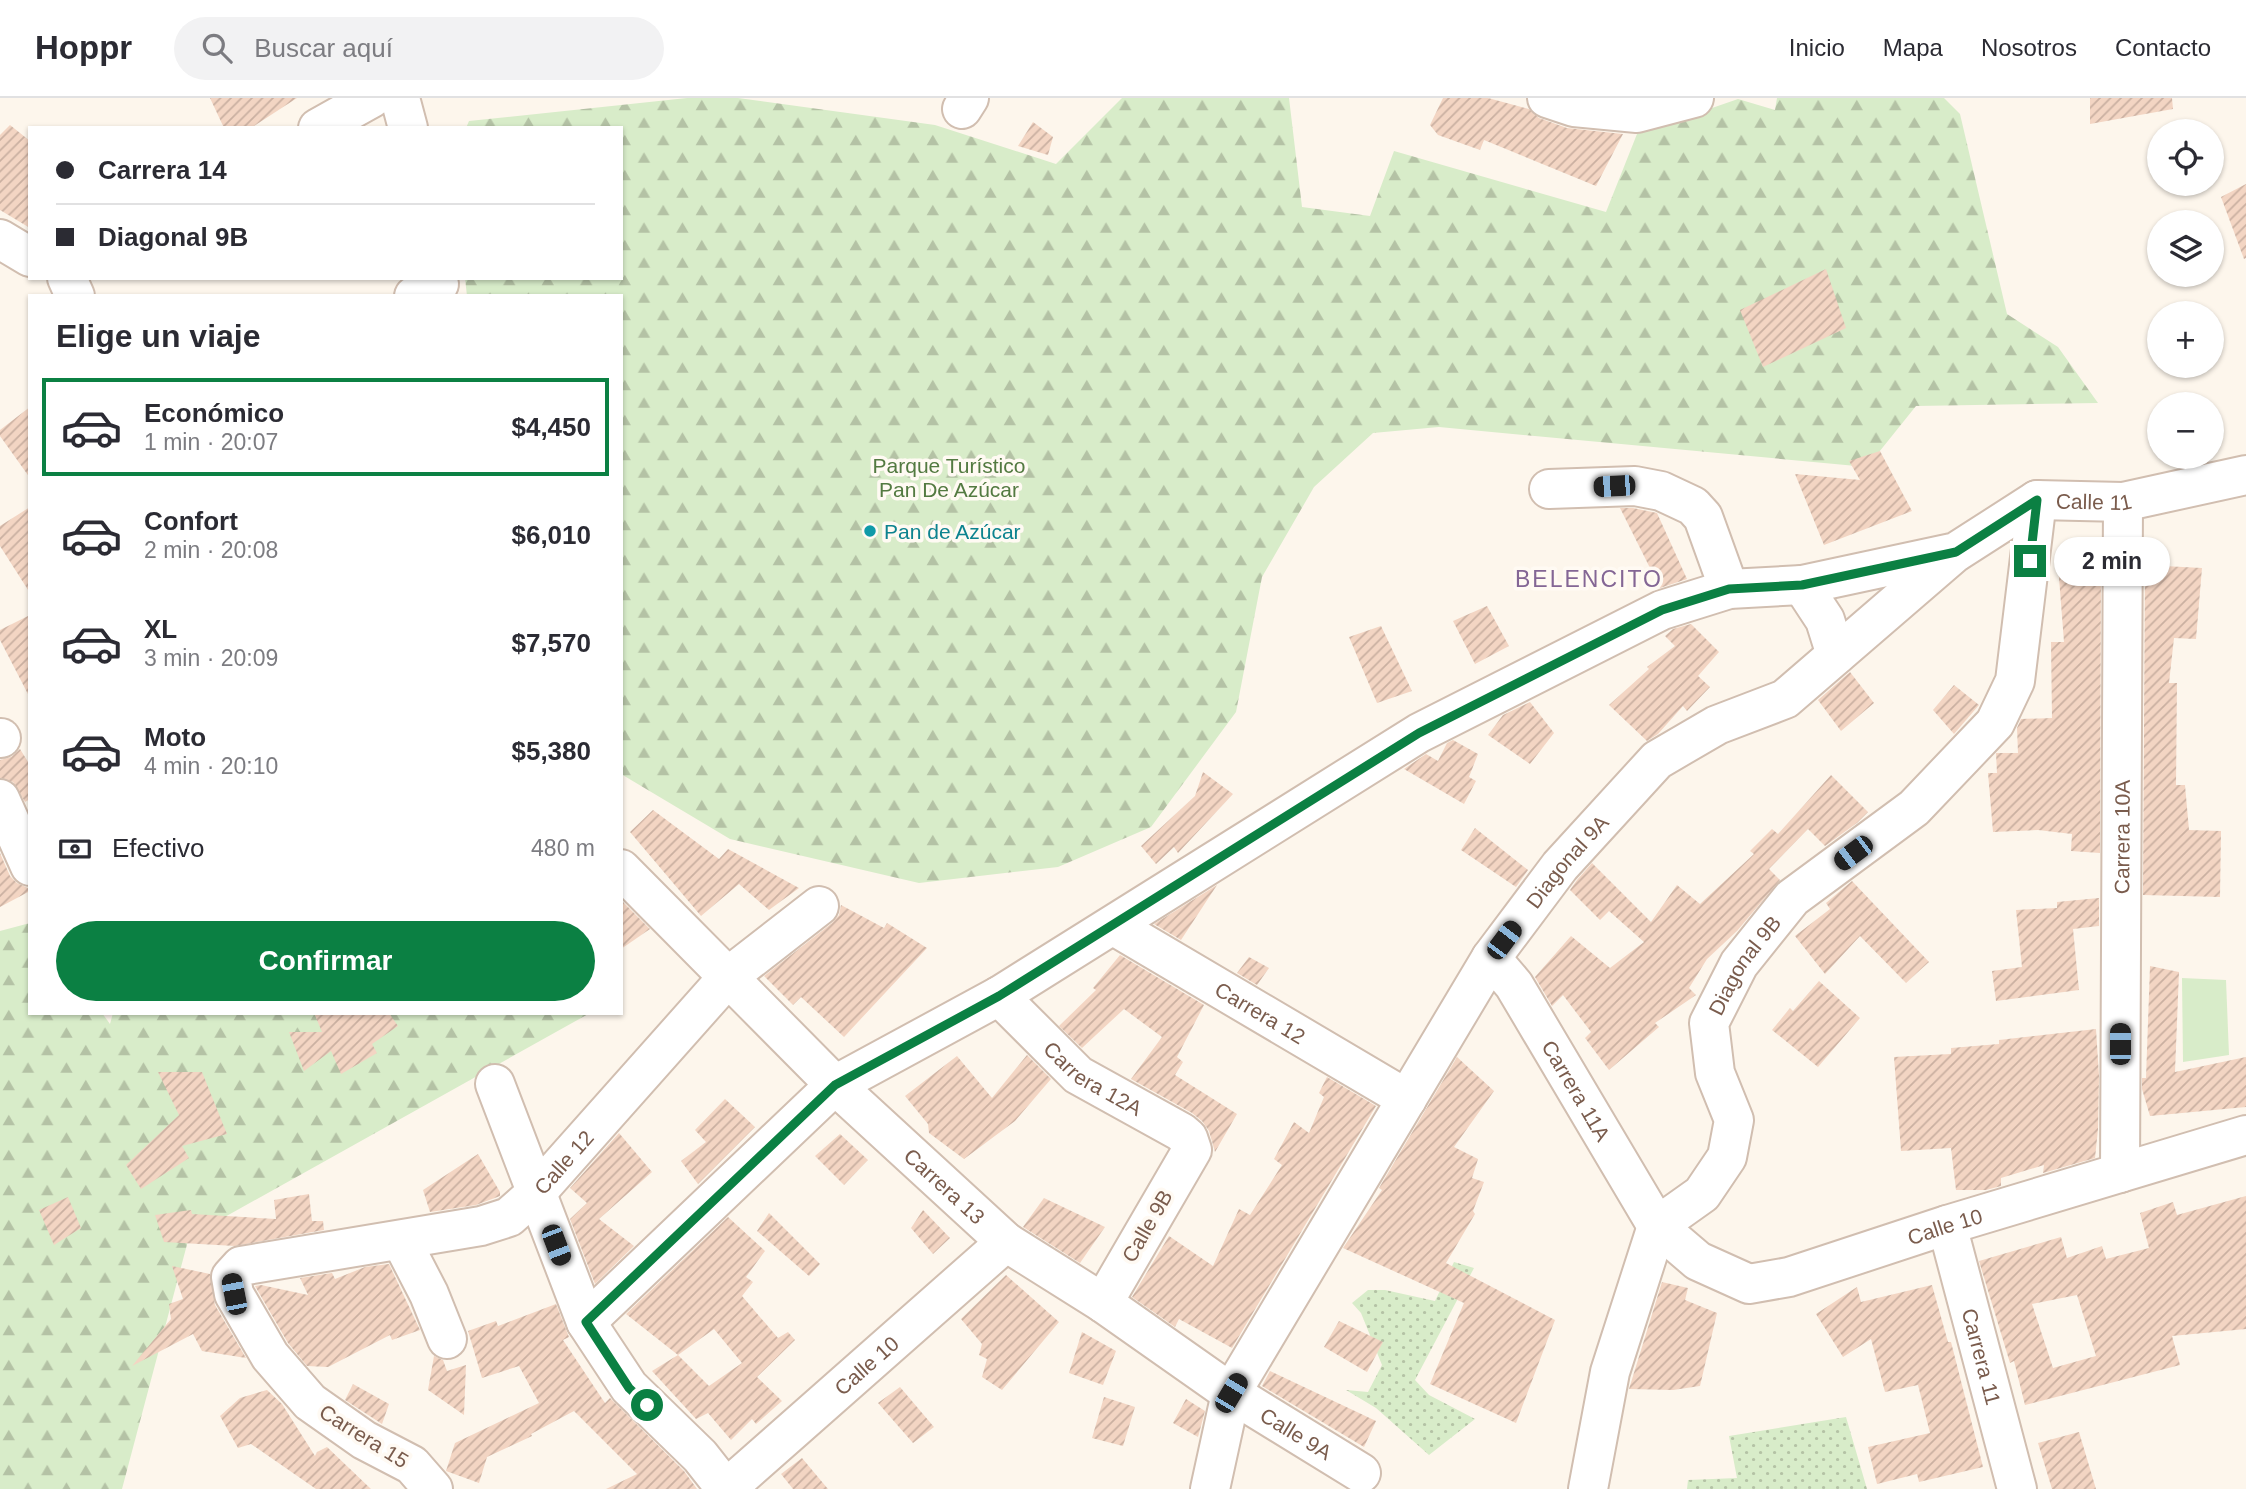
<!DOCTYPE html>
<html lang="es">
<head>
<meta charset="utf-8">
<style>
	body { margin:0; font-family:Arial,sans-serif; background:#f2f2f3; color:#2b2b33; height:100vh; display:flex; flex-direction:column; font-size:26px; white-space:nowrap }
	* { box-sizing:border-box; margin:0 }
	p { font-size:23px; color:#7c7c81 }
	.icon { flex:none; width:38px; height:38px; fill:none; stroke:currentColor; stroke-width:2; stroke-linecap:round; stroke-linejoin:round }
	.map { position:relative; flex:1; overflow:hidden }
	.details { position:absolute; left:28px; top:196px; width:595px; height:721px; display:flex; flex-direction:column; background:#fff; border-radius:0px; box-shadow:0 2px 5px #0004 }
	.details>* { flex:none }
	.banner { position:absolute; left:28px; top:28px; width:595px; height:154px; border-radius:0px; box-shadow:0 2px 5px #0004; display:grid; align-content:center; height:154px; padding:0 28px; background:#fff }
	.fabs { position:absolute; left:2147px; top:21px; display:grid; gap:14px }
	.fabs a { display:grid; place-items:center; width:77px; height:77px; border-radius:50%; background:#fff; box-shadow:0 2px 5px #0004; font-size:35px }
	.end { position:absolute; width:32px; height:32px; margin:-16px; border:9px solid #0b8043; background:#fff; box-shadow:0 0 0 4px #fff }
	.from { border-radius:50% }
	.bubble { position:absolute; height:49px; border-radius:24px; background:#fff; box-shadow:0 2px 5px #0004; font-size:23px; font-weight:600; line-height:49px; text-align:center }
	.car { position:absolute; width:21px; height:42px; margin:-21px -10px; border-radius:9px; box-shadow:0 0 5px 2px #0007; background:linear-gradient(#222 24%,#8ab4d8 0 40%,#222 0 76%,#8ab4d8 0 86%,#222 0) }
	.banner b { display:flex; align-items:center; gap:24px; height:66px; font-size:26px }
	.banner b+b { border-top:2px solid #e1e1e2 }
	.banner i { width:18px; height:18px; background:#2b2b33 }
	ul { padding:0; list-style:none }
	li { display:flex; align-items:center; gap:21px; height:98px; margin:0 14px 10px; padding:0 14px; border:4px solid transparent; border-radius:0px }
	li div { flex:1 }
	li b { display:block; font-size:26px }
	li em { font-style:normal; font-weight:600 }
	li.current { border-color:#0b8043 }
	li>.icon { width:63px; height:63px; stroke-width:1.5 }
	h2 { padding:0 28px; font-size:32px; line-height:84px }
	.pay { display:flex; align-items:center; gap:18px; height:77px; padding:0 28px; font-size:26px }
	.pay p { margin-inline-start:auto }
	.button { display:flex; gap:14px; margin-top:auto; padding:14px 28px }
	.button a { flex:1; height:80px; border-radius:42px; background:#0b8043; color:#fff; font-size:28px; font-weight:600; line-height:80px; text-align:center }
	header { display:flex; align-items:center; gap:42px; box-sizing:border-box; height:98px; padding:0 35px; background:#fff; border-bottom:2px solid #e1e1e2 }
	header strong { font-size:33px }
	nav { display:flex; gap:38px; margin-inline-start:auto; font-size:24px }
	.search { width:490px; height:63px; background:#f2f2f3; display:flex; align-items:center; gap:18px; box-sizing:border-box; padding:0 24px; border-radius:38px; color:#7c7c81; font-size:26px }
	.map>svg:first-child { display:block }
</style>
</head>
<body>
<header>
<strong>Hoppr</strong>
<div class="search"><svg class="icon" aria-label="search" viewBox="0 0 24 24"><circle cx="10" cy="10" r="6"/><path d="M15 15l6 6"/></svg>Buscar aquí</div>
<nav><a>Inicio</a><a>Mapa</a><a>Nosotros</a><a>Contacto</a></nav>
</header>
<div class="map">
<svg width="2246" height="1391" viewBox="0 0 2246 1391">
	<defs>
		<pattern id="grass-dots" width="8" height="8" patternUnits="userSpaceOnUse" patternTransform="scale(1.75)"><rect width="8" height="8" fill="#d8ecc9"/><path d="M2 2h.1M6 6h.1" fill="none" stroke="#b4c2a5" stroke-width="1.8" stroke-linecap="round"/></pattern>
		<pattern id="forest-firs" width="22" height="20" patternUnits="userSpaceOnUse" patternTransform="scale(1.75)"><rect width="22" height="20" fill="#d8ecc9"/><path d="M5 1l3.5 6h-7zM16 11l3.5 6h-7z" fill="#b4c2a5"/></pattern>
		<pattern id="building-hatch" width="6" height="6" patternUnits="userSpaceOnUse" patternTransform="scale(1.75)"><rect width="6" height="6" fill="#f3d5c3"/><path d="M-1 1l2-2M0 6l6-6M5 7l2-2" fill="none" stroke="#cab0a1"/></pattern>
	</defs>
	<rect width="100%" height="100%" fill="#fdf6ec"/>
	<g fill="url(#grass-dots)">
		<path d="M1454,1164L1474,1170L1415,1282L1429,1297L1475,1321L1429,1357L1376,1310L1346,1292L1368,1294L1382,1267L1361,1215L1352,1205L1368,1192H1385L1435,1203Z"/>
		<path d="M1846,1319L1867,1391H1687L1688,1382L1737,1380L1729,1338Z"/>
	</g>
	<g fill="url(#forest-firs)">
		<path d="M687,0H738L935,27L1056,66L1122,0H1289L1302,109L1370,118L1394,53L1606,114L1637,36L1738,1L1775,12L1777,0H1944L1960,16L2007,216L2058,249L2098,305L1916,308L1867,369L1439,329L1373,335L1314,389L1262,479L1236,614L1151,729L1058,769L919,785L730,741L621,676V198H467L465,180H621V30H466L469,23Z"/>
		<path d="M30,825V915H102L110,926L113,915H590L189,1139L122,1391H0V833Z"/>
	</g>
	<path fill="#d8ecc9" d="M2182,880L2226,882L2229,957L2183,964Z"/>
	<g fill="url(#building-hatch)" fill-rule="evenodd">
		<path d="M210,0H297L251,30H224Z"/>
		<path d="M1443,0H1488L1529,11L1539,20L1567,30L1623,36L1596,88L1484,42L1480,52L1438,37L1430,27Z"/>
		<path d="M2090,0H2172L2173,11L2090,26Z"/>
		<path d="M1033,24L1053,39L1048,57L1018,48Z"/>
		<path d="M10,27L30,43V130L0,112V37Z"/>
		<path d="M2246,86V160L2244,161L2221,99Z"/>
		<path d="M1826,171L1846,230L1763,269L1740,212Z"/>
		<path d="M30,309V380L0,338V332Z"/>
		<path d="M1880,353L1912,413L1824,447L1795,376L1860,382L1849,363Z"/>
		<path d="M30,409V495L0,448V428Z"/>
		<path d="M1620,410H1633L1657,415L1687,481L1660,490Z"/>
		<path d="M2101,464L2100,755L2071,753L2072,736L2038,732L1993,734L1988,675H1997L1996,655H2018L2017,630L2021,621L2052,620L2051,544H2064L2058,467Z"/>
		<path d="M2145,467L2202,470L2196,541L2174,540L2169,585H2177L2176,687H2185L2189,732L2221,733L2220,799L2143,797Z"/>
		<path d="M1487,508L1509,548L1475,566L1453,523Z"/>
		<path d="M30,517V600L0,542V532Z"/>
		<path d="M1691,526L1719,554L1698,578L1710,589L1687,613L1683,608L1658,636L1647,643L1609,607L1649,571L1647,569L1675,548L1665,538L1673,531Z"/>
		<path d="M1381,528L1412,593L1377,605L1349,539Z"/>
		<path d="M1850,574L1874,605L1841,633L1818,602Z"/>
		<path d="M1954,587L1979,607L1954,636L1933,612Z"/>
		<path d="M1530,604L1554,635L1530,666L1488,637L1503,617Z"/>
		<path d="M1453,642L1478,656L1469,679L1476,683L1464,706L1404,671L1426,656L1438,663L1447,645Z"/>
		<path d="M20,651L30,667V701L25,704L13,684L0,680V662L11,659Z"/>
		<path d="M1203,674L1233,696L1178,755L1174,749L1156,766L1141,748L1195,698Z"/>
		<path d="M1831,677L1868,714L1857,725L1825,748L1808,731L1769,771L1780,782L1737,833L1707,861L1689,890L1696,897L1655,925L1659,929L1609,972L1585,940L1591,934L1563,897L1552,908L1535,879L1571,838L1610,870L1644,844L1609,813L1600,822L1570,792L1577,782L1592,765L1651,824L1677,787L1700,806L1754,756L1750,753L1772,731L1778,736Z"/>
		<path d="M653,712L719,761L728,751L799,790L769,812L739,786L701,818L630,734Z"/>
		<path d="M1475,730L1528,772L1516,789L1461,752Z"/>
		<path d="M0,755L10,778L17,785L28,790L30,793L0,809Z"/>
		<path d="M1852,783L1929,864L1906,885L1860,838L1825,876L1795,838L1830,811L1826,805Z"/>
		<path d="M1217,787L1181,842L1154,826Z"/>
		<path d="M2099,800V828L2073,831L2079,892L1996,903L1992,873L2022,869L2016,812L2057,810V804Z"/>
		<path d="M621,802L650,831L621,851Z"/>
		<path d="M841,807L884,830L887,825L927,850L844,939L801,899L793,907L764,878L832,825L839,817Z"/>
		<path d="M1120,857L1204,907L1177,959L1183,964L1175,977L1237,1016L1215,1054L1209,1033L1202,1023L1192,1015L1131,981L1162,939L1124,911L1082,950L1059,928L1096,892L1093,890Z"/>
		<path d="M1249,859L1269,870L1257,887L1237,875Z"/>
		<path d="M2150,868L2179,874L2175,974L2246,959V1009L2150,1018L2142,991V980H2146Z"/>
		<path d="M1819,883L1860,920L1818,969L1772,932L1790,910L1793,913Z"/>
		<path d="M314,915H389L398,928L372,946L377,955L341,976L331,953L304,973L289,934H322Z"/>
		<path d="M2096,931L2099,978L2098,1031L2095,1060L2043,1075L2044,1067L2001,1080V1088L1986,1092H1956L1951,1050L1901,1053L1894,959L1951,956V950L1999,946V942Z"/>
		<path d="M1027,957L1051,981L1015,1023L964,1061L929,1035L928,1026L905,998L957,958L992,1000Z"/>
		<path d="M1457,959L1494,993L1454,1049L1478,1061L1472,1080L1484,1084L1473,1113L1475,1116L1446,1165L1555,1222L1516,1325L1430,1286L1464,1205L1343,1150L1382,1092L1379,1090Z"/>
		<path d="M158,974H202L227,1036L182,1048L189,1060L141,1091L126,1067L179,1017Z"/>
		<path d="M1327,979L1376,1008L1232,1250L1179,1221L1175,1229L1132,1199L1169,1138L1213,1168L1239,1111L1250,1117L1282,1067L1274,1061L1294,1024L1309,1035L1324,999L1319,995Z"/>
		<path d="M725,1001L755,1029L698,1086L681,1063L706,1044L695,1032Z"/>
		<path d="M619,1035L652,1074L599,1121L634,1148L595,1186L570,1121L587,1105L570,1090Z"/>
		<path d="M840,1036L868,1062L844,1087L815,1058Z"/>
		<path d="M478,1056L500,1094V1098L476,1107L430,1114L423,1092Z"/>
		<path d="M309,1096L312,1123H323L324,1132L235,1148L164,1144L155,1117L191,1112L192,1116L276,1121L274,1102Z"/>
		<path d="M2246,1098V1231L2172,1238L2180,1267L2025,1307L2014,1263L2010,1265L1979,1163L2061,1139L2067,1160L2102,1148L2106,1161L2149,1150L2140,1115L2173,1104L2177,1117ZM2077,1197L2096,1258L2053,1270L2032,1206Z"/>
		<path d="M68,1099L81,1130L54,1147L39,1112Z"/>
		<path d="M1044,1100L1105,1129L1080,1165L1023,1129Z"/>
		<path d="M923,1112L950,1140L933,1156L911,1130Z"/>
		<path d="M769,1115L820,1166L809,1178L757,1133Z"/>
		<path d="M728,1119L765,1153L746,1179L753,1184L742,1198L778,1240L788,1234L795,1242L757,1279L782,1303L756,1326L752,1321L731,1342L708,1315L696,1321L652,1273L678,1257L626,1216ZM714,1231L742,1265L709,1288L678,1257Z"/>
		<path d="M389,1166L420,1232L392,1242L390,1237L328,1269L307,1268L288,1245L255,1188L261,1187L308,1197L300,1180L332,1175L335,1181L365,1169Z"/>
		<path d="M172,1168L210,1176L215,1207L246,1260L202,1253L193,1236L132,1268L171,1221L169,1206L183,1201Z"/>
		<path d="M1006,1177L1059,1224L1002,1292L982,1279L987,1261L979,1257L982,1246L961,1221Z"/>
		<path d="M1662,1184L1688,1190L1685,1202L1717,1215L1700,1288L1673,1292L1629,1291Z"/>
		<path d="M1932,1187L1948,1244H1951L1983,1369L1919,1384L1917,1376L1877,1386L1868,1349L1930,1335L1918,1287L1885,1294L1871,1241L1843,1259L1816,1216L1857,1189L1861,1204Z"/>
		<path d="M556,1206L569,1239L563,1242L605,1305L610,1300L684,1373L697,1391H606L637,1376L574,1313L531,1336L532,1338L487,1359L479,1385L446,1373L455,1345L539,1305L519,1268L482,1280L468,1233L496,1223L498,1228Z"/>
		<path d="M1339,1223L1383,1244L1367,1274L1324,1249Z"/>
		<path d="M1082,1234L1116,1253L1103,1287L1069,1275Z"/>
		<path d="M434,1258L443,1262L447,1273L466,1267L464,1317L428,1292Z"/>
		<path d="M1270,1273L1376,1323L1364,1349L1262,1288Z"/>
		<path d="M353,1286L389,1306L382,1326L345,1302Z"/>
		<path d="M900,1289L934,1329L913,1345L878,1305Z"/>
		<path d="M267,1292L282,1306L315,1358L317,1354L327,1349L371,1391H316L251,1346L238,1350L220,1318L240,1300Z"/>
		<path d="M1104,1299L1135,1309L1123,1348L1092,1340Z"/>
		<path d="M1186,1301L1205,1313L1198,1339L1173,1325Z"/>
		<path d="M2079,1334L2096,1391H2052L2038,1345Z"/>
		<path d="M802,1360L828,1391H793L781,1376Z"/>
	</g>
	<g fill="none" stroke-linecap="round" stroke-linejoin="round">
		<g stroke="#d1beb0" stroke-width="42">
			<g id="minor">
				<path d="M400,0L408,30"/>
				<path d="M1547,0L1574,9L1637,15L1694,0"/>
				<path d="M962,11L969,0"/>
				<path d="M318,30L372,0"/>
				<path d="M0,141L30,159"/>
				<path d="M67,180L75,198"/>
				<path d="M414,198L439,186"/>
				<path d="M1549,391L1635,388L1661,393L1693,408L1703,419L1729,491"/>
				<path d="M1802,487L1825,522L1836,557"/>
				<path d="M0,640H1"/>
				<path d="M0,701L30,768"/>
				<path id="s1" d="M621,771L835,987L1006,1144L1103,1205L1231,1295L1361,1375"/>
				<path id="s2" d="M1114,828L1407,1001"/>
				<path id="s3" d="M1491,860L1514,887L1657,1128L1698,1163L1749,1186L1789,1179L1947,1127L2246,1037"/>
				<path id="s4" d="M999,898L1078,977L1181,1034L1188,1040L1192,1052L1103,1205"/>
				<path d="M495,986L586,1224L629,1289L700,1358L726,1391"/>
				<path id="s5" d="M2120,1075L2123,404"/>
				<path id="s6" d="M1947,1127L2017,1391"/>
				<path d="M401,1142L429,1196L447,1241"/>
				<path id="s7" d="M586,1224L835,987L999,898L1419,635L1662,512L1729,491L1802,487L1956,454L2037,402L2123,404L2246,377"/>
				<path id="s8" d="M433,1391L412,1367L364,1342L310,1304L270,1258L234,1196L231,1179L241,1168L481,1128L509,1119L536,1095L729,878L819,808"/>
				<path id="s9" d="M726,1391L1006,1144"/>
				<path id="s10" d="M1210,1391L1231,1295L1491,860L1560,768L1657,662L1717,627L1785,601L1952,457"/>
				<path id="s11" d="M1588,1391L1610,1274L1657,1128L1702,1096L1727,1059L1734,1022L1715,975L1709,925L1739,866L1792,800L1914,710L1995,625L2015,583L2037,402"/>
			</g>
		</g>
		<use href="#minor" stroke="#fff" stroke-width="38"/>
	</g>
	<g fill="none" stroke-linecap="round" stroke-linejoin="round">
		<path stroke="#0b8043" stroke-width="9" d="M647,1307L629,1290L586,1224L835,987L999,898L1419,635L1662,512L1729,491L1802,487L1956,454L2037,402L2030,463"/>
	</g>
	<circle fill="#0f9aa8" stroke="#fffaf3" stroke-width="2.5" cx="870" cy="433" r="7"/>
	<g text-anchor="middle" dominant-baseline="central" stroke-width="7" stroke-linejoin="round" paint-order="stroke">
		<g font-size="21" fill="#537a41" stroke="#fffaf3">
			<text x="949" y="367">Parque Turístico<tspan x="949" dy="24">Pan De Azúcar</tspan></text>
		</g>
		<g font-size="21" fill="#7a5c4d" stroke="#fffaf3">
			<text stroke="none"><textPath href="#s7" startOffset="1752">Calle 11</textPath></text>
			<text stroke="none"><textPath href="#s5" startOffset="336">Carrera 10A</textPath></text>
			<text stroke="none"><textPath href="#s10" startOffset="728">Diagonal 9A</textPath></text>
			<text stroke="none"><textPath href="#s11" startOffset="579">Diagonal 9B</textPath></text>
			<text stroke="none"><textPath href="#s2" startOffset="170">Carrera 12</textPath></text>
			<text stroke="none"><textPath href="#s4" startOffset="126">Carrera 12A</textPath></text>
			<text stroke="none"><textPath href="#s3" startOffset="158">Carrera 11A</textPath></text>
			<text stroke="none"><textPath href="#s8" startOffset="667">Calle 12</textPath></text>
			<text stroke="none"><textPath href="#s1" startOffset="453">Carrera 13</textPath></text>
			<text transform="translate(1147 1128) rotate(-60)">Calle 9B</text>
			<text stroke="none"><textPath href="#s3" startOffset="630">Calle 10</textPath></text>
			<text stroke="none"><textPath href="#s6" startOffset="136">Carrera 11</textPath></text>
			<text stroke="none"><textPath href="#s9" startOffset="187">Calle 10</textPath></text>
			<text stroke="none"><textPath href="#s1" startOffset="884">Calle 9A</textPath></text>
			<text transform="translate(364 1338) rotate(32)">Carrera 15</text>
		</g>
		<g font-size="21" fill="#0d838f" stroke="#fffaf3" text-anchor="start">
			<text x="884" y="433">Pan de Azúcar</text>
		</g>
		<g font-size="23" letter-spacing="2" fill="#846695" stroke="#fffaf3">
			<text x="1589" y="481">BELENCITO</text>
		</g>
	</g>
</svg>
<div class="fabs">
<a><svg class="icon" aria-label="locate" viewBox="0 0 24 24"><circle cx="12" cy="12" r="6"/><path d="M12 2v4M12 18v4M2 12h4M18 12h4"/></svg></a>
<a><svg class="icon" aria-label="layers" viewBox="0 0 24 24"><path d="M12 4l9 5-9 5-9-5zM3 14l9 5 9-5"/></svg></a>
<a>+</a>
<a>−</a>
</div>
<i class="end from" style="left:647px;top:1307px"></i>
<i class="end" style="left:2030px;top:463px"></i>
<div class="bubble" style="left:2054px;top:439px;width:116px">2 min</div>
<i class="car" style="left:1614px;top:388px;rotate:267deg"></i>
<i class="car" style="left:1853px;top:755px;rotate:233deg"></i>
<i class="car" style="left:1504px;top:842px;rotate:37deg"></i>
<i class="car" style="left:2120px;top:946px;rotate:0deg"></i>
<i class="car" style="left:556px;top:1147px;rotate:159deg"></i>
<i class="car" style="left:234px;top:1196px;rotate:349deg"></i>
<i class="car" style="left:1231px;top:1295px;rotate:31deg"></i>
<div class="banner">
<b><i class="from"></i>Carrera 14</b>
<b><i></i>Diagonal 9B</b>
</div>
<section class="details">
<h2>Elige un viaje</h2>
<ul>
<li class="current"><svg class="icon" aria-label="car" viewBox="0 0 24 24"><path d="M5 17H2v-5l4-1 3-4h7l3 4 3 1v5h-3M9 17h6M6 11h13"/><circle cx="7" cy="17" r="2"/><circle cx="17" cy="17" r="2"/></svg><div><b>Económico</b><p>1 min · 20:07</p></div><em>$4,450</em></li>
<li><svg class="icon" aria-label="car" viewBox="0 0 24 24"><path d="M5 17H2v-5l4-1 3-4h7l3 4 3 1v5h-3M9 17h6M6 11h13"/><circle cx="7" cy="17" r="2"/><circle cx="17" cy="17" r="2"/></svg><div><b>Confort</b><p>2 min · 20:08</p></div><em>$6,010</em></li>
<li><svg class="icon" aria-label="car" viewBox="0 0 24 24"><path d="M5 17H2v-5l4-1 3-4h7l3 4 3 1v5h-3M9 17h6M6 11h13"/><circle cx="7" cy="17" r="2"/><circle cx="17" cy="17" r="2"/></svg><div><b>XL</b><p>3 min · 20:09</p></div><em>$7,570</em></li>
<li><svg class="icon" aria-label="car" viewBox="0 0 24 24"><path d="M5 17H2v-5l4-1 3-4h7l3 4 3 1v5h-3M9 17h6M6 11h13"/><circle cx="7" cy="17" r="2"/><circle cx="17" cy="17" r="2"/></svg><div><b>Moto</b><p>4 min · 20:10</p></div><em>$5,380</em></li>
</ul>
<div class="pay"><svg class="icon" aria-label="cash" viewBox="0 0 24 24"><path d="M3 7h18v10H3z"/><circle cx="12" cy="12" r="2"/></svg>Efectivo<p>480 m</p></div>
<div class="button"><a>Confirmar</a></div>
</section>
</div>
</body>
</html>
